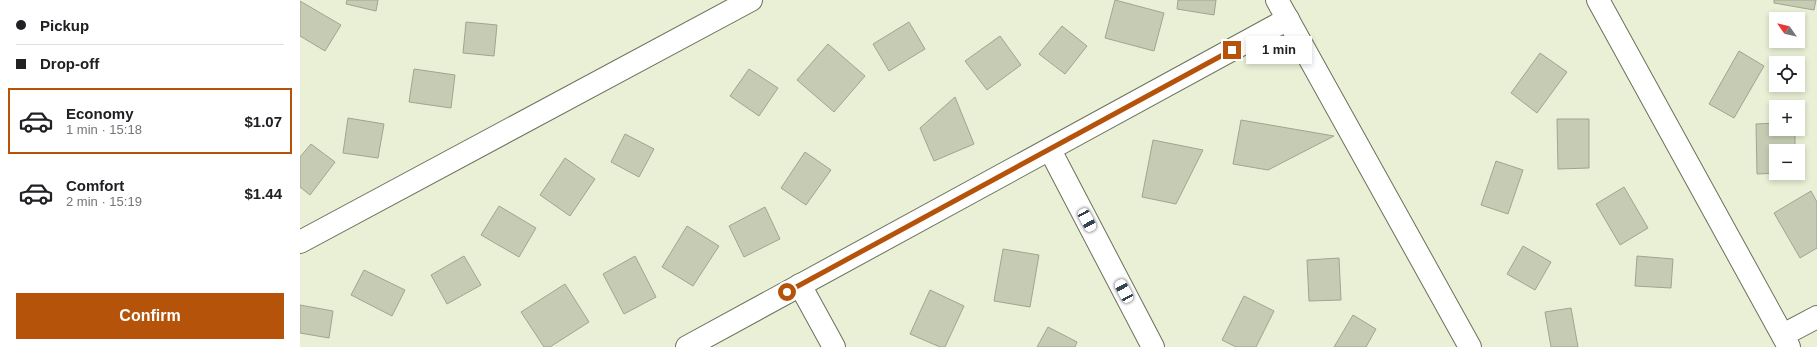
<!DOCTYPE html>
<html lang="en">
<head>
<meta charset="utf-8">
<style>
	body { margin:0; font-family:Helvetica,sans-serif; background:#f2f2f2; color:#202124; height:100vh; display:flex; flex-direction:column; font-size:15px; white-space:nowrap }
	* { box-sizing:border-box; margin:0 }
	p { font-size:13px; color:#757577 }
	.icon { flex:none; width:22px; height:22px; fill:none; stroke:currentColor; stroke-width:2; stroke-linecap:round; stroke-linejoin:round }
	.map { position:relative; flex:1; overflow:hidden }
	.side { display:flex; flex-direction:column; background:#fff; width:300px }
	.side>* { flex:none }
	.banner { display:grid; align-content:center; height:88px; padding:0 16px; background:#fff }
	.needle { width:26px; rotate:304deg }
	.fabs { position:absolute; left:1469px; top:12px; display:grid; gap:8px }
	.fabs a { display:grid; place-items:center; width:36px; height:36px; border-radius:0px; background:#fff; box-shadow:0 2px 6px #0003; font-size:20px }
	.end { position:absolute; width:18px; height:18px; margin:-9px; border:5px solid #b45309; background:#fff; box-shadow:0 0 0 2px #fff }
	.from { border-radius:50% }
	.bubble { position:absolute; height:28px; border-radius:0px; background:#fff; box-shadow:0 2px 6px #0003; font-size:13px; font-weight:600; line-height:28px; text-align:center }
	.car { position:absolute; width:12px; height:24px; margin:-12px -6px; border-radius:5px; box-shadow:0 0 3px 1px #0007; background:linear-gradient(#fff 24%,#345 0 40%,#fff 0 76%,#345 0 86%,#fff 0) }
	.banner b { display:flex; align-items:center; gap:14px; height:38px; font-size:15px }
	.banner b+b { border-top:1px solid #e0e0e0 }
	.banner i { width:10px; height:10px; background:#202124 }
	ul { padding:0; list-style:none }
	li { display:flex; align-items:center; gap:12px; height:66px; margin:0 8px 6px; padding:0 8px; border:2px solid transparent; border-radius:0px }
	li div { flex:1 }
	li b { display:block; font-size:15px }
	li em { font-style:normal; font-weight:600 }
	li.selected { border-color:#b45309 }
	li>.icon { width:36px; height:36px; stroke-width:1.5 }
	.primary-button { display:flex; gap:8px; margin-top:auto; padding:8px 16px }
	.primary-button a { flex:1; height:46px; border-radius:0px; background:#b45309; color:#fff; font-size:16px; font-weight:600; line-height:46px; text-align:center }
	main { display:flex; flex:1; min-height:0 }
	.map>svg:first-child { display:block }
</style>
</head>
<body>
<main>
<section class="side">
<div class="banner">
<b><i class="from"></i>Pickup</b>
<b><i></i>Drop-off</b>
</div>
<ul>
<li class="selected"><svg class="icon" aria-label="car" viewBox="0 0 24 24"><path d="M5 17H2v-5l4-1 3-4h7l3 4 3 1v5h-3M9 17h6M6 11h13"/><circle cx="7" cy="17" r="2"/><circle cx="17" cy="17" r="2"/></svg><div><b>Economy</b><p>1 min · 15:18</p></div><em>$1.07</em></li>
<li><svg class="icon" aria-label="car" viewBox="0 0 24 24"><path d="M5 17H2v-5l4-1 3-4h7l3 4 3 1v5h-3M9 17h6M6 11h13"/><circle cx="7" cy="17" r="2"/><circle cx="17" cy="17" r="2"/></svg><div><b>Comfort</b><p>2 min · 15:19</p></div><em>$1.44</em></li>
</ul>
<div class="primary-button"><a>Confirm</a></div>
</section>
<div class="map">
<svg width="1517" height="347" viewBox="0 0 1517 347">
	<rect width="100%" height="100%" fill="#e9f0d6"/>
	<g fill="#c5ccb3" stroke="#a0a68e">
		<path d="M47,0H78L76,11L46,4Z"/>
		<path d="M815,0L864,13L854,51L805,38Z"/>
		<path d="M878,0H916L914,15L877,9Z"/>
		<path d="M1474,0H1516L1514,10L1474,3Z"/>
		<path d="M0,1L41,25L25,51L0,36Z"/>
		<path d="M166,22L197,25L194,56L163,53Z"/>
		<path d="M609,22L625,49L589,71L573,44Z"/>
		<path d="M762,26L787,46L765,74L739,54Z"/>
		<path d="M700,36L721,65L687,90L665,61Z"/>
		<path d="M528,44L565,76L534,112L497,80Z"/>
		<path d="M1439,51L1464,66L1434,118L1409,104Z"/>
		<path d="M1240,53L1267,72L1237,113L1211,93Z"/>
		<path d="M114,69L155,75L151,108L109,102Z"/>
		<path d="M449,69L478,88L459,116L430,96Z"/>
		<path d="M655,97L674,144L634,161L620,128Z"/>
		<path d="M48,118L84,124L78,158L43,153Z"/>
		<path d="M1257,119H1289V168L1258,169Z"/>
		<path d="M941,120L1034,136L968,170L933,164Z"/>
		<path d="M1476,123V129H1495V151H1476V173H1479L1457,174L1456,124Z"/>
		<path d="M325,134L354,149L339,177L311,162Z"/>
		<path d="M853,140L903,150L876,204L842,197Z"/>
		<path d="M11,144L35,162L10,195L0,187V157Z"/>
		<path d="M505,152L531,170L506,205L481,188Z"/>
		<path d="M265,158L295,179L270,216L240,195Z"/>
		<path d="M1196,161L1223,170L1208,214L1181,205Z"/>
		<path d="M1324,187L1348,228L1320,245L1296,204Z"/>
		<path d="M1511,191L1517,202V248L1500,258L1474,213Z"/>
		<path d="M199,206L236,228L219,257L181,235Z"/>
		<path d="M465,207L480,239L444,257L429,226Z"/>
		<path d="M387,226L419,246L393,286L362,267Z"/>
		<path d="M1223,246L1251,262L1235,290L1207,274Z"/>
		<path d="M703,249L739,255L730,307L694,301Z"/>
		<path d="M164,256L181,285L147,304L131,275Z"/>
		<path d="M335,256L356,297L324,314L303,274Z"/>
		<path d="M1337,256L1373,259L1371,288L1335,286Z"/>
		<path d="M1039,258L1041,300L1009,301L1007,260Z"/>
		<path d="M64,270L105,290L92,316L51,295Z"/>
		<path d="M265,284L289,322L250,347H244L221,312Z"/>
		<path d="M630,290L664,306L645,347H640L610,334Z"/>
		<path d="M944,296L974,311L956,347H936L922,340Z"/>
		<path d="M0,305L33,311L29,338L0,333Z"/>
		<path d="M1271,308L1278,347H1251L1245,312Z"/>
		<path d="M1053,315L1076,329L1066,347H1034Z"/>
		<path d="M748,327L777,342L775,347H737Z"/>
	</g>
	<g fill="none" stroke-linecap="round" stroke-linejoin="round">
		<g stroke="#6b715a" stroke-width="24">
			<g id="minor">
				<path d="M977,0L1170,347"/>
				<path d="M1298,0L1489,347"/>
				<path d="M750,150L853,347"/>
				<path d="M0,242L451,0"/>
				<path d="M500,285L534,347"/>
				<path d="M1483,335L1517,317"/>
				<path d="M387,347L988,19"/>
			</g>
		</g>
		<use href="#minor" stroke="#fff" stroke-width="22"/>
	</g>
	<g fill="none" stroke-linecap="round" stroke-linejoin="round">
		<path stroke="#b45309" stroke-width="5" d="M487,292L932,50"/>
	</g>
</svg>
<div class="fabs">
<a><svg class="needle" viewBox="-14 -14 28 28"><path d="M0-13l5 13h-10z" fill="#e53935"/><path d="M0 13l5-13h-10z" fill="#757577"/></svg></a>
<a><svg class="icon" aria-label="locate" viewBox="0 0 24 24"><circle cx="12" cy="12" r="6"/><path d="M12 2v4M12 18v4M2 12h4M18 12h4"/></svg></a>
<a>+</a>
<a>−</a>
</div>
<i class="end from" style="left:487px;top:292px"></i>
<i class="end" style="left:932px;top:50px"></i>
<div class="bubble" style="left:946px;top:36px;width:66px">1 min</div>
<i class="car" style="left:787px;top:220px;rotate:152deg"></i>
<i class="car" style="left:824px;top:291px;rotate:332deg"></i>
</div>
</main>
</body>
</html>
